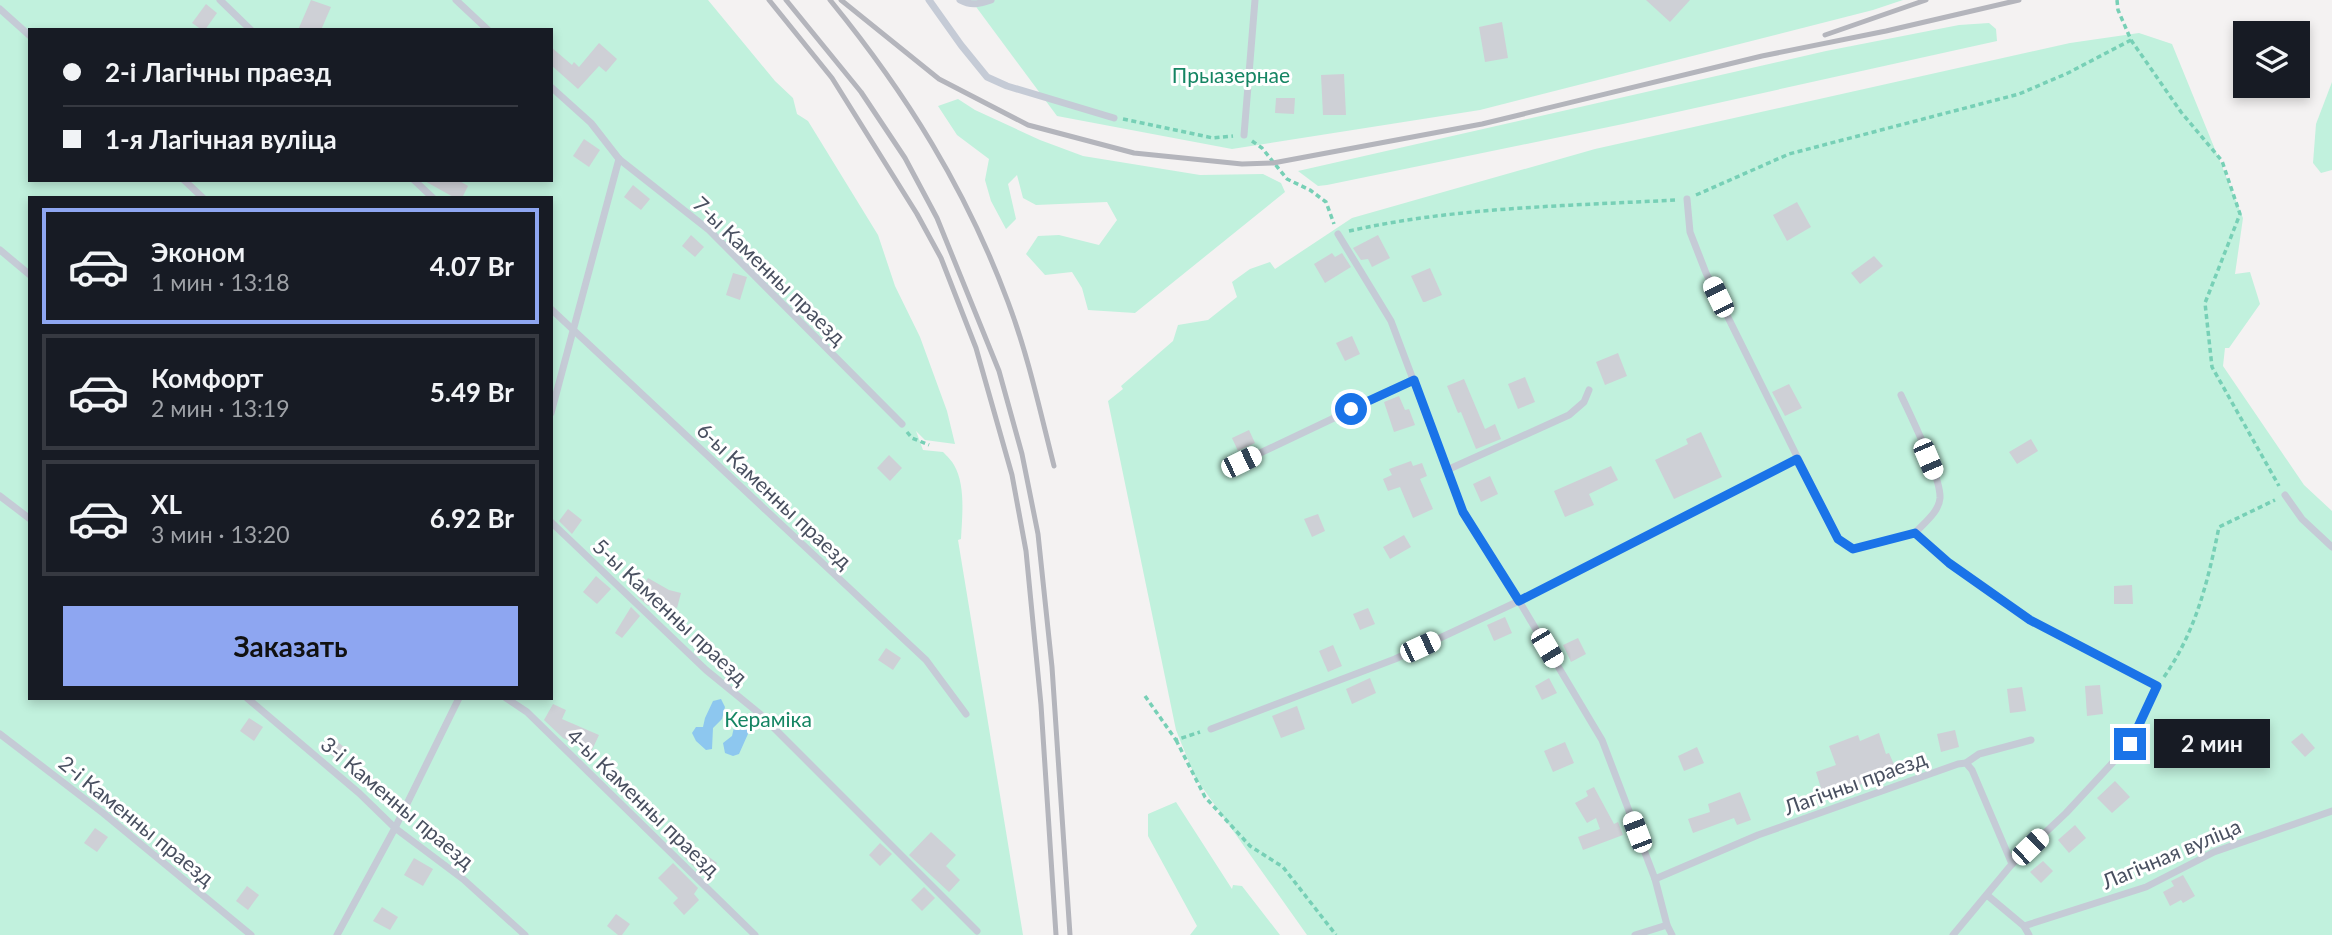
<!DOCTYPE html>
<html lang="ru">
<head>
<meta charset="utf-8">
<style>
	body { margin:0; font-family:Lato,sans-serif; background:#242831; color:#f1f3f6; height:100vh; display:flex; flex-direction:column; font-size:26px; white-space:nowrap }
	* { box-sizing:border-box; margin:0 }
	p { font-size:23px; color:#9ea1a6 }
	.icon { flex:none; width:38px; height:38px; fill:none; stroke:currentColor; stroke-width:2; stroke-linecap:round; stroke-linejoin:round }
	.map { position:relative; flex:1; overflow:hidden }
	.side { position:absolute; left:28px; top:196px; width:525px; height:504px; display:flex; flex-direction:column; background:#171b24; border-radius:0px; box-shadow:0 4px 10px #0003 }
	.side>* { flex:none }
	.banner { position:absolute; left:28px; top:28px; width:525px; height:154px; border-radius:0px; box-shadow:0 4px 10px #0003; display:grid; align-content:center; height:154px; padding:0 35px; background:#171b24 }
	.controls { position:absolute; left:2233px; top:21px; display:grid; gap:14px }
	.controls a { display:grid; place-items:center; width:77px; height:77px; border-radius:0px; background:#171b24; box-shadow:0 4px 10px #0003; font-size:35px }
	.end { position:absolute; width:32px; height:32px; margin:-16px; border:9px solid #1a73e8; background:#fff; box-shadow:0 0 0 4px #fff }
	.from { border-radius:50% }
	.bubble { position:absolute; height:49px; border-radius:0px; background:#171b24; box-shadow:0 4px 10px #0003; font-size:23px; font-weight:700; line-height:49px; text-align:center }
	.car { position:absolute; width:21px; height:42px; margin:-21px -10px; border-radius:9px; box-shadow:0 0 5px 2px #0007; background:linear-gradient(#fff 24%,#345 0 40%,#fff 0 76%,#345 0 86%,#fff 0) }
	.banner b { display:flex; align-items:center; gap:24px; height:66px; font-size:26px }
	.banner b+b { border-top:2px solid #363941 }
	.banner i { width:18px; height:18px; background:#f1f3f6 }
	ul { padding:12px 0 0; list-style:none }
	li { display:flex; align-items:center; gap:21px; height:116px; margin:0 14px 10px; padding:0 21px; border:4px solid #363941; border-radius:0px }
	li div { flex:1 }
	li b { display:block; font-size:26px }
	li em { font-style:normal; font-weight:700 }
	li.on { border-color:#8ea6f1 }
	li>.icon { width:63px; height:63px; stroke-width:1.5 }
	.button { display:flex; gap:14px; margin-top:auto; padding:14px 35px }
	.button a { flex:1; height:80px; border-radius:0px; background:#8ea6f1; color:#111; font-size:28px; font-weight:700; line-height:80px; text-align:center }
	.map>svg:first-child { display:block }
</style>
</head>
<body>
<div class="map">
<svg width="2332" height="935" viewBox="0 0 2332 935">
	<rect width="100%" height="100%" fill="#f4f2f2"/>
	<g fill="#c1f1dd" fill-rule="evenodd">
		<path d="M0,0H708L775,81L793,98L797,114L808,121L878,235L895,286L920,337L947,411L955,444L925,440L916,431L923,450L943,452C947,456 952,461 954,465C966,485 962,518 961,539L958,540L1023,935H0ZM30,30H551V180H30ZM30,198H551V698H30Z"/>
		<path d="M971,0H1903L1873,10L1480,110L1232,149L1057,116Z"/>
		<path d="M1989,23L1996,29L1997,41L1623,124L1327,185L1318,186L1298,171L1826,51L1959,25Z"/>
		<path d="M2139,33L2172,44L2243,218L2235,274L2250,272L2260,304L2229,348H2225L2223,366L2304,485L2332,511V935H1307L1195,777L1176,730L1108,401L1123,389L1121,386L1173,341L1178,325L1208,320L1237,297L1232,282L1250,269L1270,262L1275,269L1352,218L1595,149L2070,43Z"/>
		<path d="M2332,82V170L2321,173L2313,163L2316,124Z"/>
		<path d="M958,99L975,110L1040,140L1083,156L1200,175L1263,174L1281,183L1285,192L1135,313L1088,310L1082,288L1072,272L1045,275L1026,254L1038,236L1059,235L1099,245L1117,220L1107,202L1036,205L1023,198L1017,175L1008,184L1016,219L1006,229L991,201L985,180L989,159L957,135L938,106Z"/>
		<path d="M1176,802L1232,889L1233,885L1242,886L1280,935H1190L1197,926L1148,836V814Z"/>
	</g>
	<g fill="#8dc7ef">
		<path d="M721,699L725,707L722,719L713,728L712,749L706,750L696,741L692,733L696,727H703L705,718L713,701Z"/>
		<path d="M742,715L750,717L752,725L739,754L733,756L725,753L723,743L732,736L735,723Z"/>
	</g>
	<g fill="#ced0d6">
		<path d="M311,0L331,7L321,30H298Z"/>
		<path d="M1646,0H1690L1670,22Z"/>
		<path d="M206,4L217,13L205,30H202L192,23Z"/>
		<path d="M1502,22L1508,58L1485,62L1479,27Z"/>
		<path d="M599,43L617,59L606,72L599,66L578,89L551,65V47L572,65L574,62L579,67Z"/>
		<path d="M1344,74L1346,115H1323L1321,75Z"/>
		<path d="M1276,98H1295L1294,114L1275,113Z"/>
		<path d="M584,139L600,150L589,167L573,156Z"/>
		<path d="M423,180H458L468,186L462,198H455Z"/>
		<path d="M633,185L650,199L641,210L624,197Z"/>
		<path d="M1797,202L1811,227L1787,241L1773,215Z"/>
		<path d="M691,235L704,247L695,257L682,246Z"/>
		<path d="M1378,235L1390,258L1372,267L1368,259L1361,260L1353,248Z"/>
		<path d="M1332,253L1335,257L1342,253L1351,267L1325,283L1314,264Z"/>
		<path d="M1874,256L1883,266L1860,284L1851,273Z"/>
		<path d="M1430,268L1442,295L1425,302H1423L1411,276Z"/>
		<path d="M733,273L747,277L740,300L726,295Z"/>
		<path d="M1352,336L1360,354L1345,361L1336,343Z"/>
		<path d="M1618,353L1627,376L1605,385L1596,362Z"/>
		<path d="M1525,377L1535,402L1518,409L1508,384Z"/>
		<path d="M1464,379L1485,429L1495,424L1501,439L1476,449L1461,412L1458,413L1447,386Z"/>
		<path d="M1789,384L1802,408L1785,416L1772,392Z"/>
		<path d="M1399,396L1405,410L1409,409L1415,425L1394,432L1384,402Z"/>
		<path d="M1249,430L1255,443L1238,451L1232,438Z"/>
		<path d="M1701,432L1722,477L1674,499L1655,460L1688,444L1686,439Z"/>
		<path d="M2031,439L2038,451L2017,464L2009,452Z"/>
		<path d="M889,455L902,468L890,481L877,468Z"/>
		<path d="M1411,461L1413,466L1422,463L1427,476L1420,479L1433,509L1413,518L1400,487L1388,491L1383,479L1392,475L1389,469Z"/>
		<path d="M1611,466L1618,480L1589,494L1594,505L1565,517L1554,491Z"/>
		<path d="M1490,476L1498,494L1481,502L1473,484Z"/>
		<path d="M568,509L582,520L572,534L559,521Z"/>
		<path d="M1318,514L1325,531L1312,537L1304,519Z"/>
		<path d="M1404,535L1411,547L1390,559L1383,547Z"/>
		<path d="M596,576L611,589L597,604L583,592Z"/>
		<path d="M648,578L669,590L681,593L677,608L652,602L648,606L637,596Z"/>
		<path d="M2132,585L2133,604H2114V586Z"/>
		<path d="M631,607L640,616L622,638L615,633Z"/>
		<path d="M1368,608L1375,624L1360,630L1353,614Z"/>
		<path d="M1505,617L1512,633L1494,641L1487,625Z"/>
		<path d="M1578,638L1586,654L1571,662L1563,645Z"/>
		<path d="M1333,645L1342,666L1328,672L1319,651Z"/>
		<path d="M886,648L901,658L893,670L878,660Z"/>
		<path d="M1370,678L1376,693L1352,704L1346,689Z"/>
		<path d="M1549,678L1557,693L1542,700L1535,686Z"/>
		<path d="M2100,685L2103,714L2087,716L2085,686Z"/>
		<path d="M2022,687L2026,711L2010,713L2007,689Z"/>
		<path d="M553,704L566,710L562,719L599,735L591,752L563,738L544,720Z"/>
		<path d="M1297,706L1305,729L1281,738L1272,716Z"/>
		<path d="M249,718L263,727L254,741L240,731Z"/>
		<path d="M2186,729L2203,747L2190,759L2172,741Z"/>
		<path d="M1955,730L1959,747L1941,752L1937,734Z"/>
		<path d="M1879,733L1886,754L1889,753L1896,769L1873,780L1824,798L1816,772L1836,765L1829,746L1858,735L1860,741Z"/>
		<path d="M2302,733L2315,748L2305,757L2291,742Z"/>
		<path d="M329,735L344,747L335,758L321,746Z"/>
		<path d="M1565,742L1574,763L1553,772L1544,751Z"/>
		<path d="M1697,747L1704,763L1684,771L1678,756Z"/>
		<path d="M2115,781L2130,797L2112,813L2097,798Z"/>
		<path d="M1594,787L1614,824L1618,822L1623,835L1583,850L1578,837L1600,829L1596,818L1587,823L1575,803L1588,796L1586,791Z"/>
		<path d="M1740,792L1751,820L1737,825L1734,818L1693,833L1688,819L1710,812L1708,804Z"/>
		<path d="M2075,825L2086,838L2069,853L2058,840Z"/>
		<path d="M95,828L108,837L97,852L84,843Z"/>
		<path d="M931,832L956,855L946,866L960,880L949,892L909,855Z"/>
		<path d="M880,843L892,854L880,866L869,855Z"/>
		<path d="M690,847L702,858L705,854L717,863L706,878L682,855Z"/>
		<path d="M414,858L433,869L423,886L404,875Z"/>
		<path d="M2043,861L2053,871L2041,883L2030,872Z"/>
		<path d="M673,863L698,888L694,894L699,900L684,915L673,903L678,898L658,878Z"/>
		<path d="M2183,875L2195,896L2183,903L2181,900L2170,906L2163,892L2174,886L2171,881Z"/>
		<path d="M247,886L259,895L248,910L236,901Z"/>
		<path d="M924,887L935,898L922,911L911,900Z"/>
		<path d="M382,907L398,917L390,930L373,921Z"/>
		<path d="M616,914L630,924L622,935H618L607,926Z"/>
	</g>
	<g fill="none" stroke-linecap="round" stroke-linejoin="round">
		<g stroke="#77d0b6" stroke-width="3.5" stroke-dasharray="5 3.5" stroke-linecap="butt">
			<path d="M2117,0L2118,10L2131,40L2181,112L2222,161L2240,214L2205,303L2212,367L2279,486"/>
			<path d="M1123,119L1213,138L1233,136"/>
			<path d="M1252,141L1262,148L1287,179L1310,190L1326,202L1334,224"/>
			<path d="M1696,195L1789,154L2019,94L2068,73L2131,40"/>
			<path d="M1349,231C1456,207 1566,206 1675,200"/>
			<path d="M907,432L912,438L929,445"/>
			<path d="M2164,677C2196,631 2208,581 2219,527L2275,500"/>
			<path d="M1145,696L1176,740L1200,732"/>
			<path d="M1176,740L1205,797L1250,846L1283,867L1336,935"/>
		</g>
		<g stroke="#c5cbd6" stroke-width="7">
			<path d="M220,0L251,30"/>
			<path d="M456,0L488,30"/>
			<path d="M929,0L961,45L987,77L1007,86L1114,118"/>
			<path d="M960,0C971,6 980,4 991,0"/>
			<path d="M0,9L30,36"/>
			<path d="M551,87L591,123L619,159L709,230L902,424"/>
			<path d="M1244,135L1255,0"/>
			<path d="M184,180L203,198"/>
			<path d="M414,180L433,198"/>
			<path d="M1687,199L1690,232L1706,273L1838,539L1853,549L1915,533L1949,563L2030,620L2157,686L2130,744L2066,813L2012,864L1953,935"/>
			<path d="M1338,234L1391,321L1463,512L1519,601L1602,740L1655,879L1667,925L1672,935"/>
			<path d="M0,250L30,275"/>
			<path d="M551,309L926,660L966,714"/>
			<path d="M1901,395C1911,417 1941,477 1940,498C1939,512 1924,523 1915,533"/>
			<path d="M551,413L619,159"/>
			<path d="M1241,462L1414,380"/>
			<path d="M1447,470L1569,415L1584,402L1589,390"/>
			<path d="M2285,495L2302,519L2332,547"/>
			<path d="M0,496L30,519"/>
			<path d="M551,522L706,670L760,714L977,931"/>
			<path d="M247,698L359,793L395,828L463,879L525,935"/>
			<path d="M506,698L527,712L755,935"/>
			<path d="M1211,729L1395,659L1519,601L1797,459"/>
			<path d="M0,734L103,813L251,935"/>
			<path d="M1966,763L1979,754L2031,740"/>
			<path d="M1655,879L1758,835L1958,764L1966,763L1972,770L2012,864"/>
			<path d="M1987,895L2024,926L2029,935"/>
			<path d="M2024,926L2146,887L2214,852L2332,811"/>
			<path d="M337,935L395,828L459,698"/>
			<path d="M1635,935L1667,925"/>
		</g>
		<g stroke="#b4b5bc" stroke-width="5">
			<path d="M769,0L832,78L917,214L941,258L976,348L1012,475L1026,551L1041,705L1056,935"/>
			<path d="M786,0L861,92L905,158L937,218L999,371L1022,454L1038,534L1052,667L1070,935"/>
			<path d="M830,0C906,93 966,189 1008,302C1028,355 1040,411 1054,466"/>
			<path d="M841,0L939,79L1028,125L1134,153L1242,164L1273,163L1482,124L1762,56L1886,31L2019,0"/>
			<path d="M1825,35L1926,0"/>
		</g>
	</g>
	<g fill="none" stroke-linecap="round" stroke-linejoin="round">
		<path stroke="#1a73e8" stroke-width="9" d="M1351,409L1414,380L1463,512L1519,601L1797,459L1838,539L1853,549L1915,533L1949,563L2030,620L2157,686L2130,744"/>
	</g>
	<g text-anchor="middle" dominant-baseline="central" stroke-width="6" stroke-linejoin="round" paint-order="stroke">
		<g font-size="21" fill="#158563" stroke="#fff">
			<text x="1231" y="74">Прыазернае</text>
			<text x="768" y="718">Кераміка</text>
		</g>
		<g font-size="21" fill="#495060" stroke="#fff">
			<text transform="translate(770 270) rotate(44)">7-ы Каменны праезд</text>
			<text transform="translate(775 495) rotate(43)">6-ы Каменны праезд</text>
			<text transform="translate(671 611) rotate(43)">5-ы Каменны праезд</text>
			<text transform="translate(1855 782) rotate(-20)">Лагічны праезд</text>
			<text transform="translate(398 802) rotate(40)">3-і Каменны праезд</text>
			<text transform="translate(644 802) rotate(44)">4-ы Каменны праезд</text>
			<text transform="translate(137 820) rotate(39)">2-і Каменны праезд</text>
			<text transform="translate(2171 853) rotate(-23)">Лагічная вуліца</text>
		</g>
	</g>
</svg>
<div class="controls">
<a><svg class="icon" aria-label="layers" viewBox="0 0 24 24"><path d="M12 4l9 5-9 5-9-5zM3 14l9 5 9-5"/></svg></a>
</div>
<i class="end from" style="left:1351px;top:409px"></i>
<i class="end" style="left:2130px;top:744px"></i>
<div class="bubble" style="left:2154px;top:719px;width:116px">2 мин</div>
<i class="car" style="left:1718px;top:297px;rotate:334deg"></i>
<i class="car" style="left:1928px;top:459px;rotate:157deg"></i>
<i class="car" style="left:1241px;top:462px;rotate:64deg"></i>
<i class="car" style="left:1420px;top:647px;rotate:65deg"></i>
<i class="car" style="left:1547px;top:648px;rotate:149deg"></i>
<i class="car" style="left:1637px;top:832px;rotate:339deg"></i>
<i class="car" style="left:2030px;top:847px;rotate:46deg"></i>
<div class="banner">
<b><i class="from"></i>2-і Лагічны праезд</b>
<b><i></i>1-я Лагічная вуліца</b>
</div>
<section class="side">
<ul>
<li class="on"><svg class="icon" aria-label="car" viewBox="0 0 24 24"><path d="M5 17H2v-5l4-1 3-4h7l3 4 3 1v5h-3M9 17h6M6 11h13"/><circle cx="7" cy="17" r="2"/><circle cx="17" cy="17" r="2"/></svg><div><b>Эконом</b><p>1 мин · 13:18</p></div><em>4.07 Br</em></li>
<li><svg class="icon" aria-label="car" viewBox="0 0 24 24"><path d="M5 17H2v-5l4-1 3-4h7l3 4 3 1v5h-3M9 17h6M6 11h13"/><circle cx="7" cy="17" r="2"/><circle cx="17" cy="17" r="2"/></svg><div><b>Комфорт</b><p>2 мин · 13:19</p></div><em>5.49 Br</em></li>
<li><svg class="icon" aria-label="car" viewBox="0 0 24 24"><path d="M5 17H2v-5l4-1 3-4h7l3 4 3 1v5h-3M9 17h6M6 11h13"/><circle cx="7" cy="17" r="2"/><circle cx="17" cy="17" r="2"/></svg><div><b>XL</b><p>3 мин · 13:20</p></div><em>6.92 Br</em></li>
</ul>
<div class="button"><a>Заказать</a></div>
</section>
</div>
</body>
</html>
